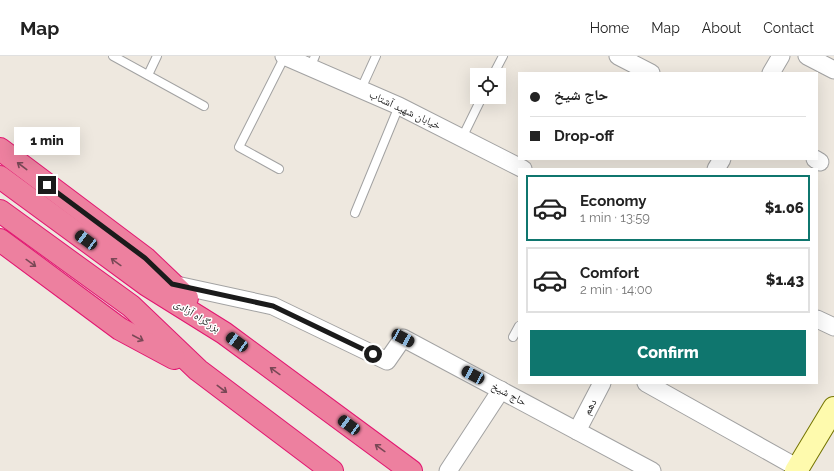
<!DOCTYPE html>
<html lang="en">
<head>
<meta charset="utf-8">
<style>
	body { margin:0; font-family:Raleway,"Noto Naskh Arabic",sans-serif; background:#f2f2f2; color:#222; height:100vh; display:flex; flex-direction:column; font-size:15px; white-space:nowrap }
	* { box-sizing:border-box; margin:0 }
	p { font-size:13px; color:#767676 }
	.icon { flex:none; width:22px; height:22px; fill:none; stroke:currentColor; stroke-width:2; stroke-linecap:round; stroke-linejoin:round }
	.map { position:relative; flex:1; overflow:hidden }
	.panel { position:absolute; left:518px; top:112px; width:300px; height:216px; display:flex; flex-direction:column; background:#fff; border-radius:0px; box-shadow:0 4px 16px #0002 }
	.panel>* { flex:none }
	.guide { position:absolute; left:518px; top:16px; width:300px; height:88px; border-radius:0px; box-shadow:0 4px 16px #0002; display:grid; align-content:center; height:88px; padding:0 12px; background:#fff }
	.tools { position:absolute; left:470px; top:12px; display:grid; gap:8px }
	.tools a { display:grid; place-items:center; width:36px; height:36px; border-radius:0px; background:#fff; box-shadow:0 4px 16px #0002; font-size:20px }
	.end { position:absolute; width:18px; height:18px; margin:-9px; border:5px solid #1b1b1b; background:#fff; box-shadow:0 0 0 2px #fff }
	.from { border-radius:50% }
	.bubble { position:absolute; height:28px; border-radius:0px; background:#fff; box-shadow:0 4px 16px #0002; font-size:13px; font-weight:800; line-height:28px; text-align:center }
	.car { position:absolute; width:12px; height:24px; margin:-12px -6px; border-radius:5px; box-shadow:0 0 3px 1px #0007; background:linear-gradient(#222 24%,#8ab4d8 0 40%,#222 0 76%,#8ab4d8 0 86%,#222 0) }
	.guide b { display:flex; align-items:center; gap:14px; height:38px; font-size:15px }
	.guide b+b { border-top:1px solid #e0e0e0 }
	.guide i { width:10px; height:10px; background:#222 }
	ul { padding:7px 0 0; list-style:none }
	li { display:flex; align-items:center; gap:12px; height:66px; margin:0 8px 6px; padding:0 4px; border:2px solid #e0e0e0; border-radius:0px }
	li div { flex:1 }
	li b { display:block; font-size:15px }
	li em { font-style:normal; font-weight:800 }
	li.on { border-color:#0f766e }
	li>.icon { width:36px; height:36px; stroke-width:1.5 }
	.cta { display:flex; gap:8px; margin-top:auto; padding:8px 12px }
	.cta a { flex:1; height:46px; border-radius:0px; background:#0f766e; color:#fff; font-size:16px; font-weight:800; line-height:46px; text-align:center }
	header { display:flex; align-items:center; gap:24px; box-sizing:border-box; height:56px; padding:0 20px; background:#fff; border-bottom:1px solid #e0e0e0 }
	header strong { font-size:19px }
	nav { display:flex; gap:22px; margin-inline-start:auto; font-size:14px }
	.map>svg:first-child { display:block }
</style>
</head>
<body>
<header>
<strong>Map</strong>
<nav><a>Home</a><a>Map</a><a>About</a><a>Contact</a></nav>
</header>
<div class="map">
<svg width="834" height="415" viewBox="0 0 834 415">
	<rect width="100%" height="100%" fill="#eee8df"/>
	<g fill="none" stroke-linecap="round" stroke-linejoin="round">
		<g stroke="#a2a2a2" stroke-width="10">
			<g id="lane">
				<path d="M113,0L204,50"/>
				<path d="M310,12L315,0"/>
				<path d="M148,19L157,0"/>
				<path d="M493,19L503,0"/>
				<path d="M361,33L376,0"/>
				<path d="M462,82L482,41"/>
				<path d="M279,113L239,91L285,0"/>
				<path d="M355,157L399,50"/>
				<path d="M513,281L519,270"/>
			</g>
		</g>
		<g stroke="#a2a2a2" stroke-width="19">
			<g id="street">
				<path d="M284,0L399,50L523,113"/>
				<path d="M618,0L651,17"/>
				<path d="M807,0L834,14"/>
				<path d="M771,17L781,0"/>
				<path d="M815,103L820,106"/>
				<path d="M716,113L722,103"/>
				<path d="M172,228L273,250L387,305L403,282L652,415"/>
				<path d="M817,263L834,271"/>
				<path d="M646,327L798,412"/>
				<path d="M577,375L602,327"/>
				<path d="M448,415L501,334"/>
			</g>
		</g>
		<g stroke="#747400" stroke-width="24">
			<path id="secondary" d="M796,415L834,352"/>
		</g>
		<g stroke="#e21671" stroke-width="24">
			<g id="highway">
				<path d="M0,93L145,202L187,242"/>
				<path d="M0,121L147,229L224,277L411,415"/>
				<path d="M0,155L131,250L198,314L332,415"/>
				<path d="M0,184L120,273L174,302"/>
			</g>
		</g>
		<use href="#lane" stroke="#fff" stroke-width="8"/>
		<use href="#street" stroke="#fff" stroke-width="17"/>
		<use href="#secondary" stroke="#fefaad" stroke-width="22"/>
		<use href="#highway" stroke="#ed809f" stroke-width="22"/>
	</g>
	<defs><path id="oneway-shaft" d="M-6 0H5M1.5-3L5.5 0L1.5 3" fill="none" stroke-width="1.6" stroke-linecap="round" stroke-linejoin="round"/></defs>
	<g stroke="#794856">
		<use href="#oneway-shaft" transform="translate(22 110) rotate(-143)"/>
		<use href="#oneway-shaft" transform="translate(116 206) rotate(-144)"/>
		<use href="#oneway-shaft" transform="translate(31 207) rotate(36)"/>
		<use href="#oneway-shaft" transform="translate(138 282) rotate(28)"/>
		<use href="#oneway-shaft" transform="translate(275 315) rotate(-144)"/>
		<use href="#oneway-shaft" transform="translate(222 333) rotate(37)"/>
		<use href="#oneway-shaft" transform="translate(380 392) rotate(-144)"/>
	</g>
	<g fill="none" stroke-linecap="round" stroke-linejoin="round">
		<path stroke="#1b1b1b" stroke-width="5" d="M47,129L145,202L172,228L273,250L373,298"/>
	</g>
	<g text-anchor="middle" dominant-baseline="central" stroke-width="3" stroke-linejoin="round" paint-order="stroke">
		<g font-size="11" fill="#1b1b1b" stroke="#fff">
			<text transform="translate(405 54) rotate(25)">خیابان شهید آشتاب</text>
			<text transform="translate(197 260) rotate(32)">بزرگراه آزادی</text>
			<text transform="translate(509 338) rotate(28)">حاج شیخ</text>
			<text transform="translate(590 351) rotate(-62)">دهم</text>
		</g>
	</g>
</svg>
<div class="tools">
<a><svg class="icon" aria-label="locate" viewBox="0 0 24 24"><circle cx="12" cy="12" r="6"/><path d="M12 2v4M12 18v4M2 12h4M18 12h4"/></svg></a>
</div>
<i class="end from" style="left:373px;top:298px"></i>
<i class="end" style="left:47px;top:129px"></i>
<div class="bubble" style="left:14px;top:71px;width:66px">1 min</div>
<i class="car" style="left:86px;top:184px;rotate:306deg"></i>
<i class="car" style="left:403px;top:282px;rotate:118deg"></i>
<i class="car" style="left:237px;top:286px;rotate:306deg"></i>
<i class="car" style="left:473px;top:319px;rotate:298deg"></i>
<i class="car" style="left:349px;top:369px;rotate:306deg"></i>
<div class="guide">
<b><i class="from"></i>حاج شیخ</b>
<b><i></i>Drop-off</b>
</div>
<section class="panel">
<ul>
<li class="on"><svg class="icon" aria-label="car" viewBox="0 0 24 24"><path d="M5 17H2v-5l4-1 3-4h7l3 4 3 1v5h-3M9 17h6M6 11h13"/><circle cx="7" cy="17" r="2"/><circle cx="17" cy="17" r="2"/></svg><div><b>Economy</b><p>1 min · 13:59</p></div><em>$1.06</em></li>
<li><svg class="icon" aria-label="car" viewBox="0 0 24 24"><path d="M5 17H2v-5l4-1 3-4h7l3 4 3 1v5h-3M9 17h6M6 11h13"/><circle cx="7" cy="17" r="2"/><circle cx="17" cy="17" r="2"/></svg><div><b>Comfort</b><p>2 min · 14:00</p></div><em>$1.43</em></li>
</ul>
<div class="cta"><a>Confirm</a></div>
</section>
</div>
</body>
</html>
